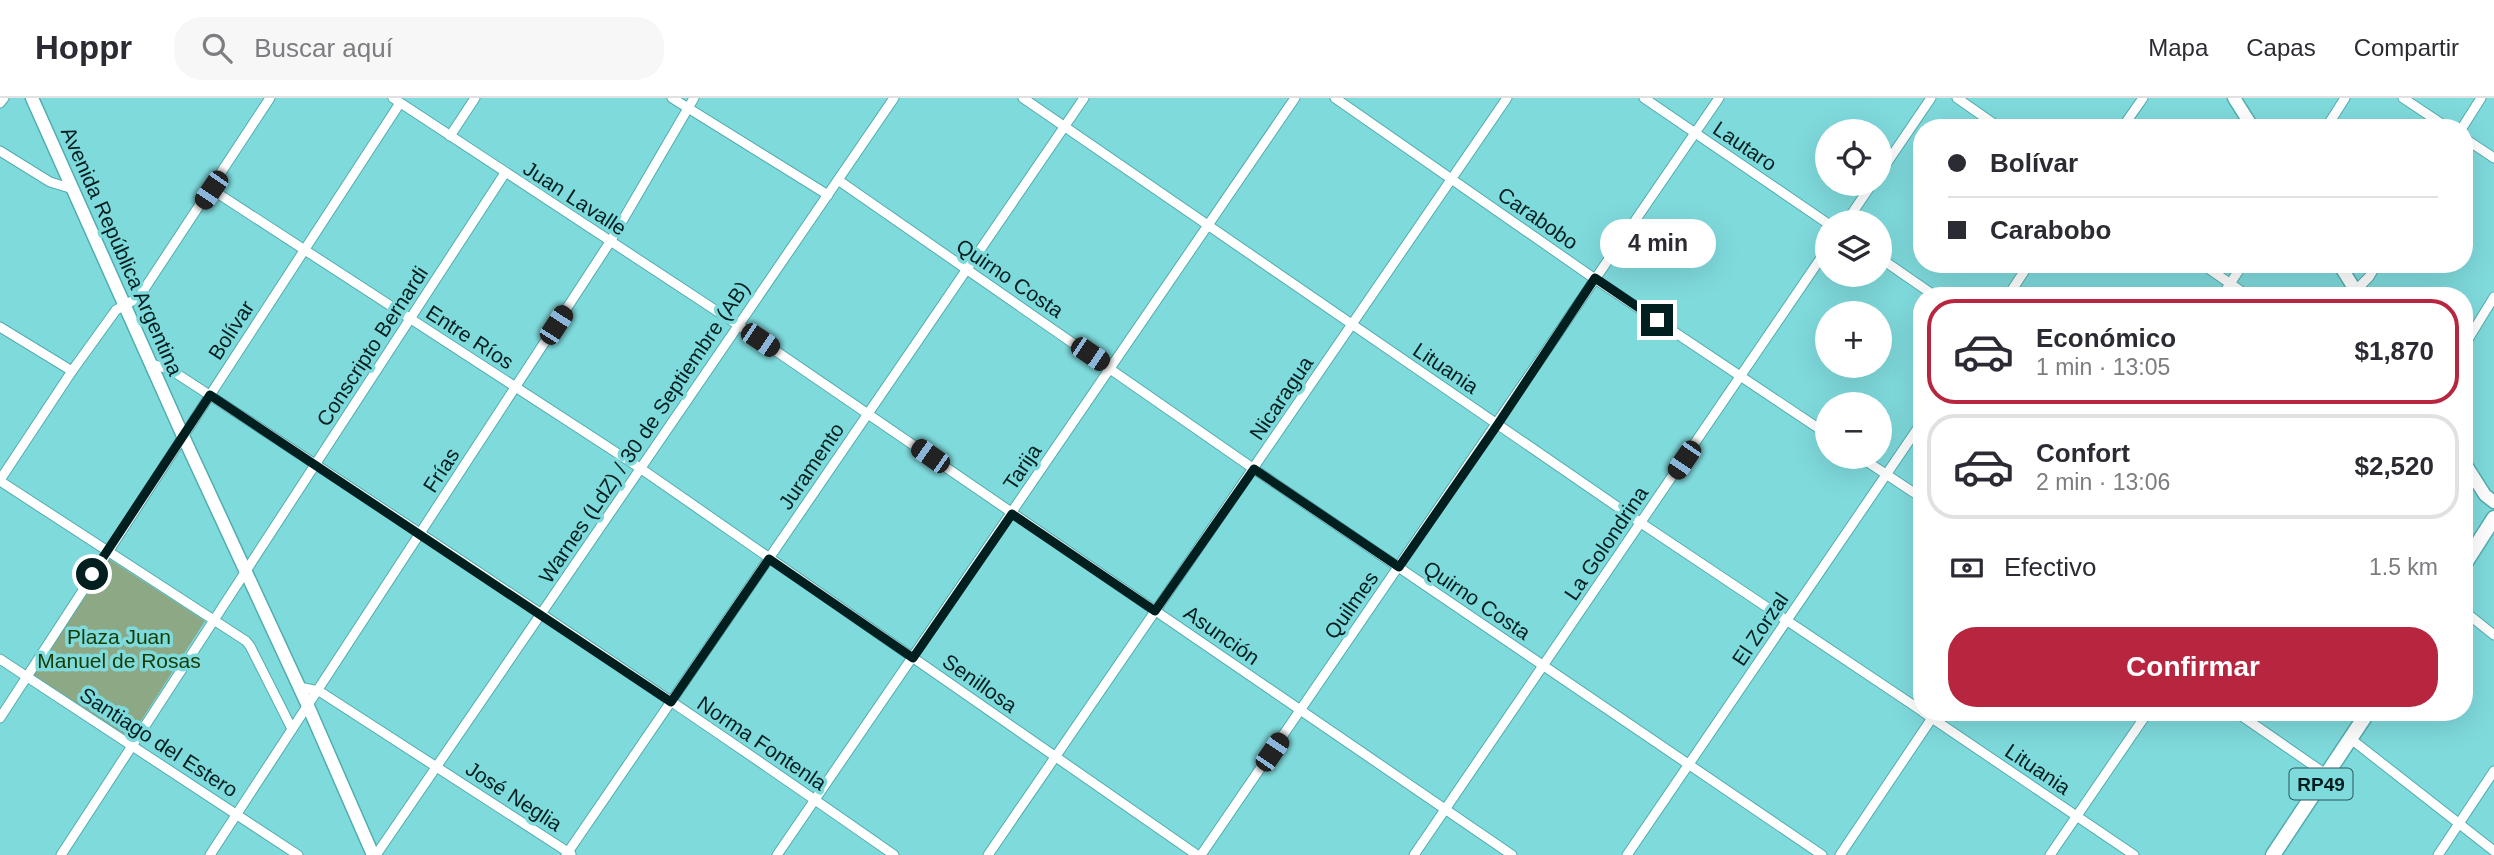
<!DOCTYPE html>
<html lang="es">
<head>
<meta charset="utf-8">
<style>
	body { margin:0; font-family:Arial,sans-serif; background:#f7f7f7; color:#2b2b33; height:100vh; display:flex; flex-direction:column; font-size:26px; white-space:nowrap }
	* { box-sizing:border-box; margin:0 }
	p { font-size:23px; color:#7c7c81 }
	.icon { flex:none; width:38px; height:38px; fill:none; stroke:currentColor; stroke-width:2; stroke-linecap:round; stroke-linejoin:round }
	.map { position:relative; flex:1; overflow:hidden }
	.side { position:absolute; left:1913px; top:189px; width:560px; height:434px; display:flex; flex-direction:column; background:#fff; border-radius:28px; box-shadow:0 7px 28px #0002 }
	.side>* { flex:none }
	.hud { position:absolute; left:1913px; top:21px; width:560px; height:154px; border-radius:28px; box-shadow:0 7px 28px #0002; display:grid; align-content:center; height:154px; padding:0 35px; background:#fff }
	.buttons { position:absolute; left:1815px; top:21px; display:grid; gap:14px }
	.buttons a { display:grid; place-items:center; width:77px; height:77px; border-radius:50%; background:#fff; box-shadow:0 7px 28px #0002; font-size:35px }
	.end { position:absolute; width:32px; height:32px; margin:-16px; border:9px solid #021f20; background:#fff; box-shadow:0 0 0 4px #fff }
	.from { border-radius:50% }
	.bubble { position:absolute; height:49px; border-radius:24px; background:#fff; box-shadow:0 7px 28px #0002; font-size:23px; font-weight:700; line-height:49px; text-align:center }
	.car { position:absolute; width:21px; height:42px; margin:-21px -10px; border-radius:9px; box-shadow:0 0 5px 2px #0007; background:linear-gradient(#222 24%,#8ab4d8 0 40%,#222 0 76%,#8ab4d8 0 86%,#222 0) }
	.hud b { display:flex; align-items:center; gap:24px; height:66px; font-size:26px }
	.hud b+b { border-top:2px solid #e1e1e2 }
	.hud i { width:18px; height:18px; background:#2b2b33 }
	ul { padding:12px 0 0; list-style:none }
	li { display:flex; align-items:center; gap:21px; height:105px; margin:0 14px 10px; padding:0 21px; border:4px solid #e1e1e2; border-radius:28px }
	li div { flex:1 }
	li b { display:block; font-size:26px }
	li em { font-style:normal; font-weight:700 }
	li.selected { border-color:#b7263e }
	li>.icon { width:63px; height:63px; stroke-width:1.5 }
	.pay { display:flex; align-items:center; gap:18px; height:77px; padding:0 35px; font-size:26px }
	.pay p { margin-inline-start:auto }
	.cta { display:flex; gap:14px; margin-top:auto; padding:14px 35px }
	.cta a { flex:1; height:80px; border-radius:28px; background:#b7263e; color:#fff; font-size:28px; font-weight:700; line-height:80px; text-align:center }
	header { display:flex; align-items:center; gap:42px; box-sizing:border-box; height:98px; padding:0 35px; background:#fff; border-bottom:2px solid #e1e1e2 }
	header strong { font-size:33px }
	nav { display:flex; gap:38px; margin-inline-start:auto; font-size:24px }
	.search { width:490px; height:63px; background:#f7f7f7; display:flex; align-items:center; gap:18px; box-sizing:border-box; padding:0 24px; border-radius:28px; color:#7c7c81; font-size:26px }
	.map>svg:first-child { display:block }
</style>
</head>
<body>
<header>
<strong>Hoppr</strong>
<div class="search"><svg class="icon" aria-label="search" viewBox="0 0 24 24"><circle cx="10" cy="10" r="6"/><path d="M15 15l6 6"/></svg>Buscar aquí</div>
<nav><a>Mapa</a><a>Capas</a><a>Compartir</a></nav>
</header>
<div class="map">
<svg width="2494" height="757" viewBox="0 0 2494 757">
	<rect width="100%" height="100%" fill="#7fdadc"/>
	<path fill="#8da884" d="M109,461L205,523L130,640L33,577Z"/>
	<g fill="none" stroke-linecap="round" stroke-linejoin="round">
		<g stroke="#51adb0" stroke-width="11">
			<g id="street">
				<path d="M393,0L738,227L1512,757"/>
				<path d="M672,0L828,97"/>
				<path d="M1023,0L1641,425L1922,613"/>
				<path d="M1335,0L1595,181L1827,336"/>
				<path d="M1644,0L1827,125"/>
				<path d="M1957,0L2000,30"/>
				<path d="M2403,0L2448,30"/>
				<path d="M0,5L4,0"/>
				<path d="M2122,30L2143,0"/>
				<path d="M2326,30L2345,0"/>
				<path d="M2462,30L2481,0"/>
				<path d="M450,38L475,0"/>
				<path d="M2464,40L2494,60"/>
				<path d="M0,53L50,84L73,91"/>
				<path d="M1880,75L1931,0"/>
				<path d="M838,82L1254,371L1822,757"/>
				<path d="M211,91L640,370L1197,757"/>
				<path d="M1846,124L1872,86"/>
				<path d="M1880,160L1935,198"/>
				<path d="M2202,166L2248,198"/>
				<path d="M2356,192L2369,179L2377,166"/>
				<path d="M2008,198L2029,166"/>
				<path d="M2222,198L2243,166"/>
				<path d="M0,229L72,273"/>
				<path d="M2464,248L2494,199"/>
				<path d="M152,266L171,272C414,430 656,590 894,757"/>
				<path d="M1860,359L1922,400"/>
				<path d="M0,382L72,273L116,212L139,199L270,0"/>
				<path d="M0,383L246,543L250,548L292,631"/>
				<path d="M2464,513L2494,537"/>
				<path d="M0,561L298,757"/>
				<path d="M299,589L319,593L571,756"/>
				<path d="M1923,614L2134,757"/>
				<path d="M2236,614L2327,677"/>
				<path d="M0,620L400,5"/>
				<path d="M2351,641L2494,753"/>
				<path d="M61,757L505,75"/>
				<path d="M210,757L610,144L694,0"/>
				<path d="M376,757L894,0"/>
				<path d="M566,757L1084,0"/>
				<path d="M777,757L1295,0"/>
				<path d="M988,757L1507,0"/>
				<path d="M1201,757L1719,0"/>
				<path d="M1414,757L1827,151"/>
				<path d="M1627,757L1922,324"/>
				<path d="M1840,757L1936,614"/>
				<path d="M2050,757L2148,614"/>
				<path d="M2438,757L2494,673"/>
			</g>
		</g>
		<g stroke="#51adb0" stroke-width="15">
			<g id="secondary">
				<path d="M32,0L183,338L308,608L373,757"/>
				<path d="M2234,0L2253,30"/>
				<path d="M2339,166L2359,198"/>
				<path d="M2464,364L2485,397L2494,404"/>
			</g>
		</g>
		<g stroke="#51adb0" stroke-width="17">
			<g id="primary">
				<path d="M2464,467L2494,420"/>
				<path d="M2273,757L2368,614"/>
			</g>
		</g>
		<use href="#street" stroke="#fff" stroke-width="9"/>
		<use href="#secondary" stroke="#fff" stroke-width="12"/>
		<use href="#primary" stroke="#fff" stroke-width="14"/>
	</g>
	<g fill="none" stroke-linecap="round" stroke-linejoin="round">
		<path stroke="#021f20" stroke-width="9" d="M92,476L210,297L671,604L769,461L913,560L1012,416L1155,513L1254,371L1399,469L1498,326L1595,180L1657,222"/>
	</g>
	<g text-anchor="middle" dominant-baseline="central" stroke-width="7" stroke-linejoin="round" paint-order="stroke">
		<rect fill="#7fdadc" stroke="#285758" stroke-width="2" x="2289.5" y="670.5" width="63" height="31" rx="5"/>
		<g font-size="19" font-weight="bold" fill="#021f20">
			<text x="2321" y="686">RP49</text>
		</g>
		<g font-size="21" fill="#021f20" stroke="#7fdadc">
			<text transform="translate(1745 48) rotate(34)">Lautaro</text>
			<text transform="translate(575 100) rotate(33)">Juan Lavalle</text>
			<text transform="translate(1538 120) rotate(35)">Carabobo</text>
			<text transform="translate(122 153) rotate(66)">Avenida República Argentina</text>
			<text transform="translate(1010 180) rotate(34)">Quirno Costa</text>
			<text transform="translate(231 232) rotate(-57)">Bolívar</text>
			<text transform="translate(470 239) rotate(33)">Entre Ríos</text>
			<text transform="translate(372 248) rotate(-57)">Conscripto Bernardi</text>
			<text transform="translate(1446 270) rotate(34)">Lituania</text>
			<text transform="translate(1281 300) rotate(-56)">Nicaragua</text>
			<text transform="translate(644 334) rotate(-56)">Warnes (LdZ) / 30 de Septiembre (AB)</text>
			<text transform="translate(811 368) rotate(-56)">Juramento</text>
			<text transform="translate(1022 369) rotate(-56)">Tarija</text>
			<text transform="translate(441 372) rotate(-57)">Frías</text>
			<text transform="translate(1606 445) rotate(-56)">La Golondrina</text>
			<text transform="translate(1477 502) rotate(34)">Quirno Costa</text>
			<text transform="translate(1351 507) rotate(-55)">Quilmes</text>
			<text transform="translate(1760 531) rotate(-56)">El Zorzal</text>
			<text transform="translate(1222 537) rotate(35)">Asunción</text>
			<text transform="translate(980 585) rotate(35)">Senillosa</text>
			<text transform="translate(159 644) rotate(33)">Santiago del Estero</text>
			<text transform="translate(762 645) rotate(34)">Norma Fontenla</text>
			<text transform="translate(2038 671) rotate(34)">Lituania</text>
			<text transform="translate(514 698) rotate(33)">José Neglia</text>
		</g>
		<g font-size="21" fill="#173c04" stroke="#7fdadc">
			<text x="119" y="538">Plaza Juan<tspan x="119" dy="24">Manuel de Rosas</tspan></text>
		</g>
	</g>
</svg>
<div class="buttons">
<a><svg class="icon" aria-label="locate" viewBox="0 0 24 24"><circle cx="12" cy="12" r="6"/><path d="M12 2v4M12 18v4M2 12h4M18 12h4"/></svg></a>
<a><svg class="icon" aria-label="layers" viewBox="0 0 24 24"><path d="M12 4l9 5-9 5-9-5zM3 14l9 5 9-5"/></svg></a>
<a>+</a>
<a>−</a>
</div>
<i class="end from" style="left:92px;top:476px"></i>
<i class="end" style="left:1657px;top:222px"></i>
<div class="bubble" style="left:1600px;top:121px;width:116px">4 min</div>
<i class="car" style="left:211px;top:92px;rotate:214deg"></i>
<i class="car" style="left:556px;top:227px;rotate:33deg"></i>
<i class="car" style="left:760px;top:242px;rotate:124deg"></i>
<i class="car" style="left:1090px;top:256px;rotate:124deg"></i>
<i class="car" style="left:930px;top:358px;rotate:305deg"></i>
<i class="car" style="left:1684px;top:362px;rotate:214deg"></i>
<i class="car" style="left:1272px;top:654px;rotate:34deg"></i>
<div class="hud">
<b><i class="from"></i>Bolívar</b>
<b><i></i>Carabobo</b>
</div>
<section class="side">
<ul>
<li class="selected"><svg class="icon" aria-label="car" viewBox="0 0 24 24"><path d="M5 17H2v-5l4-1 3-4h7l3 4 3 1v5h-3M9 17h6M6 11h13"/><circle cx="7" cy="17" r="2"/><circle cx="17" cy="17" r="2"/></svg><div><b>Económico</b><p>1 min · 13:05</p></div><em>$1,870</em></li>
<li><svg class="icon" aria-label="car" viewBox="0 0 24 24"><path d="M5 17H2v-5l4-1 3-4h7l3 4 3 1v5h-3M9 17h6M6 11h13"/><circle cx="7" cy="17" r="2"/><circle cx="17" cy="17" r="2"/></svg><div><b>Confort</b><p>2 min · 13:06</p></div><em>$2,520</em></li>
</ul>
<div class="pay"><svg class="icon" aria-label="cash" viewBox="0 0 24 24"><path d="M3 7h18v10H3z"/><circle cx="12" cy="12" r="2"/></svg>Efectivo<p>1.5 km</p></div>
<div class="cta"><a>Confirmar</a></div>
</section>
</div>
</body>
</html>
